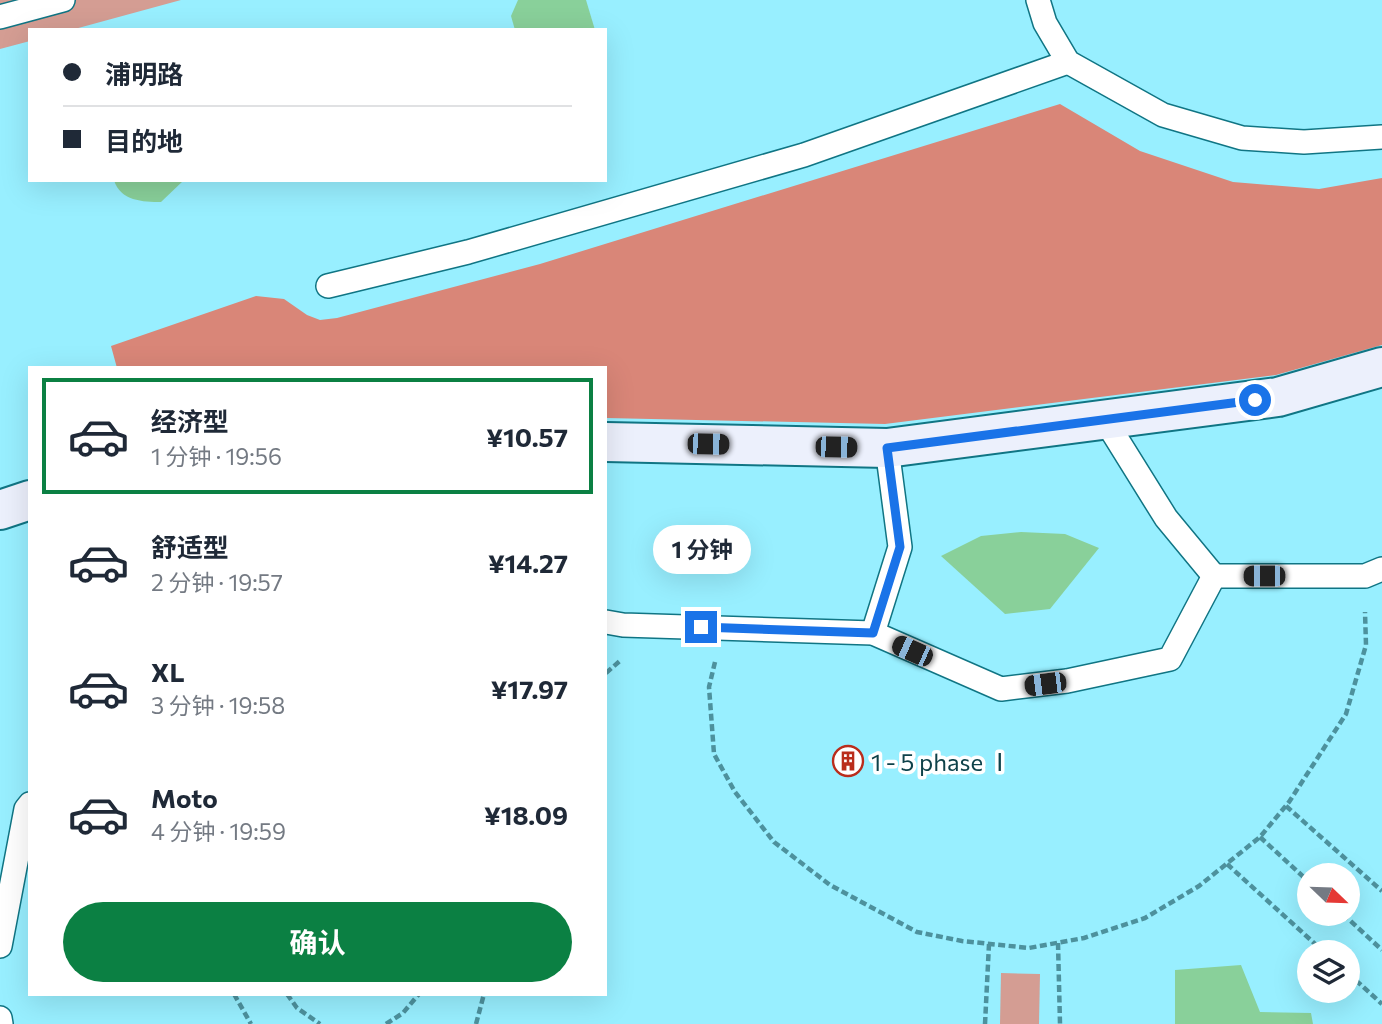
<!DOCTYPE html>
<html lang="zh">
<head>
<meta charset="utf-8">
<style>
	body { margin:0; font-family:Commissioner,"Noto Sans SC",sans-serif; background:#f6f6f7; color:#1f2937; height:100vh; display:flex; flex-direction:column; font-size:26px; white-space:nowrap }
	* { box-sizing:border-box; margin:0 }
	p { font-size:23px; color:#747a83 }
	.icon { flex:none; width:38px; height:38px; fill:none; stroke:currentColor; stroke-width:2; stroke-linecap:round; stroke-linejoin:round }
	.map { position:relative; flex:1; overflow:hidden }
	.sheet { position:absolute; left:28px; top:366px; width:579px; height:630px; display:flex; flex-direction:column; background:#fff; border-radius:0px; box-shadow:0 7px 28px #0002 }
	.sheet>* { flex:none }
	.banner { position:absolute; left:28px; top:28px; width:579px; height:154px; border-radius:0px; box-shadow:0 7px 28px #0002; display:grid; align-content:center; height:154px; padding:0 35px; background:#fff }
	.needle { width:46px; rotate:113deg }
	.buttons { position:absolute; left:1297px; top:863px; display:grid; gap:14px }
	.buttons a { display:grid; place-items:center; width:63px; height:63px; border-radius:50%; background:#fff; box-shadow:0 7px 28px #0002; font-size:35px }
	.end { position:absolute; width:32px; height:32px; margin:-16px; border:9px solid #1a73e8; background:#fff; box-shadow:0 0 0 4px #fff }
	.from { border-radius:50% }
	.bubble { position:absolute; height:49px; border-radius:24px; background:#fff; box-shadow:0 7px 28px #0002; font-size:23px; font-weight:700; line-height:49px; text-align:center }
	.car { position:absolute; width:21px; height:42px; margin:-21px -10px; border-radius:9px; box-shadow:0 0 5px 2px #0007; background:linear-gradient(#222 24%,#8ab4d8 0 40%,#222 0 76%,#8ab4d8 0 86%,#222 0) }
	.banner b { display:flex; align-items:center; gap:24px; height:66px; font-size:26px }
	.banner b+b { border-top:2px solid #e0e1e3 }
	.banner i { width:18px; height:18px; background:#1f2937 }
	ul { padding:12px 0 0; list-style:none }
	li { display:flex; align-items:center; gap:21px; height:116px; margin:0 14px 10px; padding:0 21px; border:4px solid transparent; border-radius:0px }
	li div { flex:1 }
	li b { display:block; font-size:26px }
	li em { font-style:normal; font-weight:700 }
	li.on { border-color:#0b8043 }
	li>.icon { width:63px; height:63px; stroke-width:1.5 }
	.cta { display:flex; gap:14px; margin-top:auto; padding:14px 35px }
	.cta a { flex:1; height:80px; border-radius:42px; background:#0b8043; color:#fff; font-size:28px; font-weight:700; line-height:80px; text-align:center }
	.map>svg:first-child { display:block }
</style>
</head>
<body>
<div class="map">
<svg width="1382" height="1024" viewBox="0 0 1382 1024">
	<rect width="100%" height="100%" fill="#98efff"/>
	<g fill="#d49d93">
		<path d="M0,0H181L71,30H30V41L0,49Z"/>
		<path d="M1001,973L1040,974L1039,1024H1000Z"/>
	</g>
	<path fill="#d98678" d="M1060,104L1140,151L1233,182L1319,189L1382,178V345L1276,375L885,424L606,418V368H117L111,346L256,296L284,299L307,315L320,320L337,318L540,264Z"/>
	<g fill="#89d09a">
		<path d="M518,0H586L595,30H515L511,16Z"/>
		<path d="M114,180H184L161,202C143,202 120,201 114,180Z"/>
		<path d="M1021,532L1065,534L1099,548L1050,609L1005,614L941,556L981,536Z"/>
		<path d="M1241,965L1260,1012L1311,1013L1313,1024H1175V970Z"/>
	</g>
	<g fill="none" stroke-linecap="round" stroke-linejoin="round">
		<g stroke="#107584" stroke-width="26">
			<g id="lane">
				<path d="M1038,0L1045,23L1068,62L1163,115L1242,138L1304,142L1382,137"/>
				<path d="M0,17L63,0"/>
				<path d="M328,286L468,252L804,155L1068,62"/>
				<path d="M1105,420L1166,518L1214,576"/>
				<path d="M1214,576H1365L1382,569"/>
				<path d="M606,622L623,625L873,633L1001,689L1067,681L1170,659L1214,576"/>
				<path d="M873,633L900,547L887,448"/>
				<path d="M0,946L26,809L30,804"/>
				<path d="M0,1018L1,1024"/>
			</g>
		</g>
		<g stroke="#107584" stroke-width="42">
			<g id="secondary">
				<path d="M606,442L887,448L1278,397L1382,367"/>
				<path d="M0,510L30,500"/>
			</g>
		</g>
		<g stroke="#4d919d" stroke-width="4.5" stroke-dasharray="7 3.5" stroke-linecap="butt">
			<path d="M715,662L709,687L714,754L735,792L774,842L830,885L917,932L962,941L1029,948L1084,938L1145,918L1199,886L1260,837L1289,802L1346,714L1366,645L1365,612"/>
			<path d="M606,673L621,660"/>
			<path d="M1286,806L1382,891"/>
			<path d="M1260,837L1309,882"/>
			<path d="M1227,864L1324,952"/>
			<path d="M1343,914L1382,950"/>
			<path d="M1058,943L1060,1024"/>
			<path d="M1348,973L1382,1004"/>
			<path d="M234,994L251,1024"/>
			<path d="M287,994L297,1008L320,1024"/>
			<path d="M386,1024L403,1013L419,994"/>
			<path d="M476,1024L484,994"/>
			<path d="M985,1024L989,944"/>
		</g>
		<use href="#lane" stroke="#fff" stroke-width="23"/>
		<use href="#secondary" stroke="#ecf0fc" stroke-width="38"/>
	</g>
	<g fill="none" stroke-linecap="round" stroke-linejoin="round">
		<path stroke="#1a73e8" stroke-width="9" d="M701,627L873,633L900,547L887,448L1255,400"/>
	</g>
	<defs>
		<g id="building-ring" transform="scale(1.575)"><circle r="9.5" fill="#fff" stroke="#ba2d1c" stroke-width="1.5"/><path d="M-4-6H4V6H1V3H-1V6H-4ZM-2.5-4.3h1.7v1.8h-1.7ZM.8-4.3h1.7v1.8H.8ZM-2.5-1h1.7V.8h-1.7ZM.8-1h1.7V.8H.8Z" fill="#ba2d1c"/></g>
	</defs>
	<g fill-rule="evenodd">
		<use href="#building-ring" x="848" y="761"/>
	</g>
	<g text-anchor="middle" dominant-baseline="central" stroke-width="7" stroke-linejoin="round" paint-order="stroke">
		<g font-size="24" fill="#0e424a" stroke="#fff" text-anchor="start">
			<text x="871" y="761">1 - 5 phase Ⅰ</text>
		</g>
	</g>
</svg>
<div class="buttons">
<a><svg class="needle" viewBox="-14 -14 28 28"><path d="M0-13l5 13h-10z" fill="#e53935"/><path d="M0 13l5-13h-10z" fill="#747a83"/></svg></a>
<a><svg class="icon" aria-label="layers" viewBox="0 0 24 24"><path d="M12 4l9 5-9 5-9-5zM3 14l9 5 9-5"/></svg></a>
</div>
<i class="end from" style="left:1255px;top:400px"></i>
<i class="end" style="left:701px;top:627px"></i>
<div class="bubble" style="left:653px;top:525px;width:98px">1 分钟</div>
<i class="car" style="left:708px;top:444px;rotate:91deg"></i>
<i class="car" style="left:836px;top:447px;rotate:91deg"></i>
<i class="car" style="left:1264px;top:576px;rotate:270deg"></i>
<i class="car" style="left:912px;top:651px;rotate:294deg"></i>
<i class="car" style="left:1045px;top:684px;rotate:263deg"></i>
<div class="banner">
<b><i class="from"></i>浦明路</b>
<b><i></i>目的地</b>
</div>
<section class="sheet">
<ul>
<li class="on"><svg class="icon" aria-label="car" viewBox="0 0 24 24"><path d="M5 17H2v-5l4-1 3-4h7l3 4 3 1v5h-3M9 17h6M6 11h13"/><circle cx="7" cy="17" r="2"/><circle cx="17" cy="17" r="2"/></svg><div><b>经济型</b><p>1 分钟 · 19:56</p></div><em>¥10.57</em></li>
<li><svg class="icon" aria-label="car" viewBox="0 0 24 24"><path d="M5 17H2v-5l4-1 3-4h7l3 4 3 1v5h-3M9 17h6M6 11h13"/><circle cx="7" cy="17" r="2"/><circle cx="17" cy="17" r="2"/></svg><div><b>舒适型</b><p>2 分钟 · 19:57</p></div><em>¥14.27</em></li>
<li><svg class="icon" aria-label="car" viewBox="0 0 24 24"><path d="M5 17H2v-5l4-1 3-4h7l3 4 3 1v5h-3M9 17h6M6 11h13"/><circle cx="7" cy="17" r="2"/><circle cx="17" cy="17" r="2"/></svg><div><b>XL</b><p>3 分钟 · 19:58</p></div><em>¥17.97</em></li>
<li><svg class="icon" aria-label="car" viewBox="0 0 24 24"><path d="M5 17H2v-5l4-1 3-4h7l3 4 3 1v5h-3M9 17h6M6 11h13"/><circle cx="7" cy="17" r="2"/><circle cx="17" cy="17" r="2"/></svg><div><b>Moto</b><p>4 分钟 · 19:59</p></div><em>¥18.09</em></li>
</ul>
<div class="cta"><a>确认</a></div>
</section>
</div>
</body>
</html>
